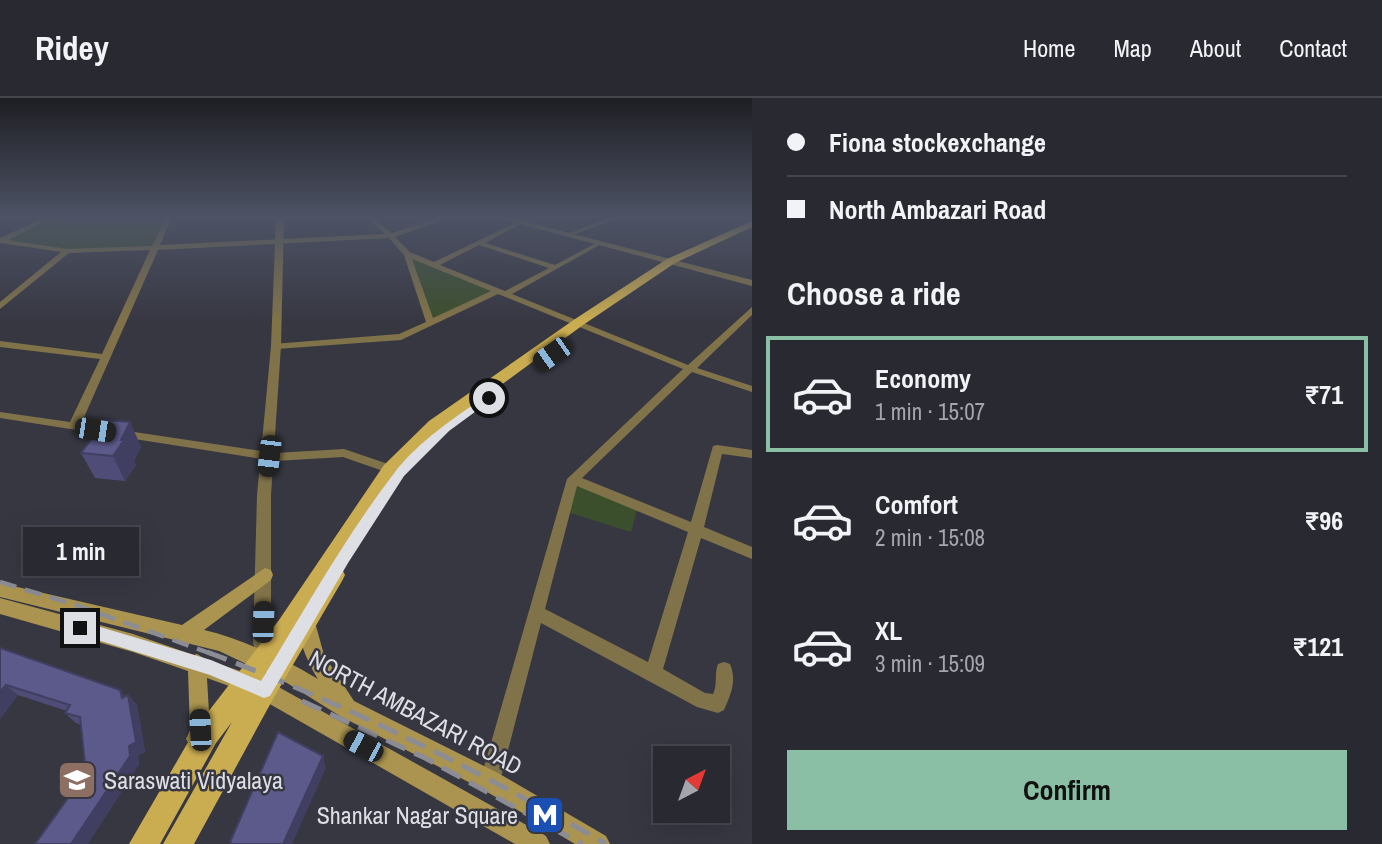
<!DOCTYPE html>
<html lang="en">
<head>
<meta charset="utf-8">
<style>
	body { margin:0; font-family:"Archivo Narrow",sans-serif; background:#35353e; color:#f1f3f6; height:100vh; display:flex; flex-direction:column; font-size:26px; white-space:nowrap }
	* { box-sizing:border-box; margin:0 }
	p { font-size:23px; color:#a5a6ac }
	.icon { flex:none; width:38px; height:38px; fill:none; stroke:currentColor; stroke-width:2; stroke-linecap:round; stroke-linejoin:round }
	.map { position:relative; flex:1; overflow:hidden }
	.sheet { display:flex; flex-direction:column; background:#292932; width:630px }
	.sheet>* { flex:none }
	.banner { display:grid; align-content:center; height:154px; padding:0 35px; background:#292932 }
	.needle { width:46px; rotate:41deg }
	.fabs { position:absolute; left:653px; top:648px; display:grid; gap:14px }
	.fabs a { display:grid; place-items:center; width:77px; height:77px; border-radius:0px; background:#292932; box-shadow:0 7px 28px #0002,0 0 0 2px #45454d; font-size:35px }
	.end { position:absolute; width:32px; height:32px; margin:-16px; border:9px solid #dedee5; background:#111; box-shadow:0 0 0 4px #111 }
	.from { border-radius:50% }
	.bubble { position:absolute; height:49px; border-radius:0px; background:#292932; box-shadow:0 7px 28px #0002,0 0 0 2px #45454d; font-size:23px; font-weight:800; line-height:49px; text-align:center }
	.car { position:absolute; width:21px; height:42px; margin:-21px -10px; border-radius:9px; box-shadow:0 0 5px 2px #0007; background:linear-gradient(#222 24%,#8ab4d8 0 40%,#222 0 76%,#8ab4d8 0 86%,#222 0) }
	.banner b { display:flex; align-items:center; gap:24px; height:66px; font-size:26px }
	.banner b+b { border-top:2px solid #45454d }
	.banner i { width:18px; height:18px; background:#f1f3f6 }
	ul { padding:0; list-style:none }
	li { display:flex; align-items:center; gap:21px; height:116px; margin:0 14px 10px; padding:0 21px; border:4px solid transparent; border-radius:0px }
	li div { flex:1 }
	li b { display:block; font-size:26px }
	li em { font-style:normal; font-weight:800 }
	li.active { border-color:#8abfa5 }
	li>.icon { width:63px; height:63px; stroke-width:1.5 }
	h2 { padding:0 35px; font-size:32px; line-height:84px }
	.primary-button { display:flex; gap:14px; margin-top:auto; padding:14px 35px }
	.primary-button a { flex:1; height:80px; border-radius:0px; background:#8abfa5; color:#111; font-size:28px; font-weight:800; line-height:80px; text-align:center }
	header { display:flex; align-items:center; gap:42px; box-sizing:border-box; height:98px; padding:0 35px; background:#292932; border-bottom:2px solid #45454d }
	header strong { font-size:33px }
	nav { display:flex; gap:38px; margin-inline-start:auto; font-size:24px }
	main { display:flex; flex:1; min-height:0 }
	.map>svg:first-child { display:block }
</style>
</head>
<body>
<header>
<strong>Ridey</strong>
<nav><a>Home</a><a>Map</a><a>About</a><a>Contact</a></nav>
</header>
<main>
<div class="map">
<svg width="752" height="746" viewBox="0 0 752 746">
	<rect width="100%" height="100%" fill="#373742"/>
	<g fill="#3c4f2d">
		<path d="M52,119H169L155,149L67,153L0,143Z"/>
		<path d="M407,156L494,192L432,221Z"/>
		<path d="M573,381L638,408L631,434L564,413Z"/>
	</g>
	<g fill="none" stroke-linecap="round" stroke-linejoin="round">
		<g fill="#817349" fill-rule="evenodd">
			<path d="M46,119H55L8,142L67,151L152,148L166,119H172L160,147L385,136L365,119H371L392,135L440,119H450L395,139L410,154L434,164L519,123L521,124V126L485,145L555,167L598,144L603,145L512,196L688,267L752,209V217L697,270L752,288V294L692,274L582,380L691,424L713,348L717,347L752,352V360L722,356L704,429L752,449V461L701,440L663,571L705,595L713,596C718,586 714,576 718,566L724,564L730,566C737,583 731,596 724,612L718,615L697,609L541,525L500,683L497,690L490,693L483,690L480,683L567,381L683,271L498,196L401,242L276,251L273,250V246L399,236L426,224L404,157L389,140L158,152L81,326L275,355L344,351L394,368L396,371L394,374H386L343,359L275,363L0,320V314L70,324L100,261L0,249V243L102,256L150,152L69,155L0,211V204L61,154L0,145V140ZM479,147L549,170L505,193L440,167ZM412,161L491,193L433,220ZM577,388L688,434L648,564L545,511Z"/>
			<path d="M611,119H621L570,138L565,137Z"/>
		</g>
		<g fill="#817349" fill-rule="evenodd">
			<path d="M276,119H284L281,248L271,397V541L282,548L284,554L282,560L275,563L255,551L253,545L257,397L271,248Z"/>
			<path d="M494,119H507L752,182V188Z"/>
		</g>
		<g fill="#aa944f" fill-rule="evenodd">
			<path d="M265,470L271,472L273,477L271,482L204,532C243,541 284,561 318,581C309,567 293,534 301,517L307,515L313,517L324,557L354,603L498,675L606,738L610,746H575L482,691L340,618L287,585L219,553L0,499V485L182,527Z"/>
			<path d="M0,500L133,536L194,557L197,556L205,561L266,582L546,738L550,746H515L254,597L207,580L210,632L204,648L197,652L190,648L186,641L190,632L188,573L133,554L0,516Z"/>
		</g>
		<path fill="#caac51" fill-rule="evenodd" d="M752,123V129L675,165L583,227L441,331L396,375L337,469L342,471L345,477L342,483L273,601L194,746H163L232,624L216,645L160,746H129L198,627L279,522L384,367L429,323L575,221L667,161Z"/>
		<path stroke="#8c8c95" stroke-width="4.5" stroke-dasharray="17 9" stroke-linecap="butt" d="M0,484L79,508L212,556"/>
		<g stroke="#8c8c95" stroke-width="5" stroke-dasharray="21 10" stroke-linecap="butt">
			<path d="M207,554C346,606 478,672 606,746"/>
			<path d="M302,603L425,660L582,746"/>
		</g>
	</g>
	<g fill="#4f4d77">
		<path d="M130,324L141,349L134,363L136,367L125,383L95,380L81,355Z"/>
		<path d="M0,550L125,598L128,597L137,607L145,654L138,657L139,667L86,675L81,627L76,625L65,615L67,613L18,597L0,621Z"/>
	</g>
	<g fill="#403f61">
		<path d="M130,324L141,349L134,363L136,367L125,383L113,358Z"/>
		<path d="M6,587L18,597L0,621V594Z"/>
		<path d="M120,592L128,603V597L137,607L145,654L138,657L139,667L88,746H71L122,600Z"/>
		<path d="M323,658L326,670L292,746H283Z"/>
	</g>
	<g fill="#5c5a8a" stroke="#403f61" stroke-width="2">
		<path d="M106,322L130,324L121,342H124L113,358L81,355Z"/>
		<path d="M0,550L120,592L122,600L128,597L136,644L129,648L130,658L71,746H35L86,675L80,619L65,615L70,607L6,587L0,594Z"/>
		<path d="M278,634L323,658L283,746H233L230,744Z"/>
	</g>
	<linearGradient id="sky" x2="0" y2="1"><stop stop-color="#1e1e24"/><stop offset="0.53" stop-color="#4d5365"/><stop offset="1" stop-color="#4d5365" stop-opacity="0"/></linearGradient>
	<rect width="752" height="224" fill="url(#sky)"/>
	<path fill="#dedee5" d="M486,298L494,300L449,333L404,378L348,465L270,598L264,600L210,577L75,535L73,530L75,525L80,523L211,562L261,583C304,513 345,439 395,374C419,343 454,320 486,298Z"/>
	<defs>
		<g id="school-square" transform="scale(2.0125)"><rect x="-9" y="-9" width="18" height="18" rx="4" fill="#8d6e63" stroke="#373742"/><path d="M0-5L7-2L0 1L-7-2ZM-4 1L0 2.5L4 1V4Q0 6-4 4Z" fill="#fff"/></g>
		<g id="metro-square" transform="scale(2.0125)"><rect x="-9" y="-9" width="18" height="18" rx="4" fill="#1a4fb4" stroke="#373742"/><path d="M-5.5 5V-5H-3L0 0L3-5H5.5V5H3V-.5L0 4L-3-.5V5Z" fill="#fff"/></g>
	</defs>
	<g fill-rule="evenodd">
		<use href="#school-square" x="77" y="682"/>
		<use href="#metro-square" x="545" y="717"/>
	</g>
	<g text-anchor="middle" dominant-baseline="central" stroke-width="5" stroke-linejoin="round" paint-order="stroke">
		<g font-size="24" fill="#dedee5" stroke="#373742">
			<text transform="translate(416 614) rotate(28)">NORTH AMBAZARI ROAD</text>
		</g>
		<g font-size="24" fill="#dedee5" stroke="#373742" text-anchor="start">
			<text x="104" y="682">Saraswati Vidyalaya</text>
			<text x="518" y="717" text-anchor="end">Shankar Nagar Square</text>
		</g>
	</g>
</svg>
<div class="fabs">
<a><svg class="needle" viewBox="-14 -14 28 28"><path d="M0-13l5 13h-10z" fill="#e53935"/><path d="M0 13l5-13h-10z" fill="#a5a6ac"/></svg></a>
</div>
<i class="end from" style="left:489px;top:300px"></i>
<i class="end" style="left:80px;top:530px"></i>
<div class="bubble" style="left:23px;top:429px;width:116px">1 min</div>
<i class="car" style="left:552px;top:256px;rotate:235deg"></i>
<i class="car" style="left:95px;top:332px;rotate:99deg"></i>
<i class="car" style="left:269px;top:358px;rotate:187deg"></i>
<i class="car" style="left:263px;top:524px;rotate:2deg"></i>
<i class="car" style="left:200px;top:632px;rotate:357deg"></i>
<i class="car" style="left:363px;top:648px;rotate:298deg"></i>
</div>
<section class="sheet">
<div class="banner">
<b><i class="from"></i>Fiona stockexchange</b>
<b><i></i>North Ambazari Road</b>
</div>
<h2>Choose a ride</h2>
<ul>
<li class="active"><svg class="icon" aria-label="car" viewBox="0 0 24 24"><path d="M5 17H2v-5l4-1 3-4h7l3 4 3 1v5h-3M9 17h6M6 11h13"/><circle cx="7" cy="17" r="2"/><circle cx="17" cy="17" r="2"/></svg><div><b>Economy</b><p>1 min · 15:07</p></div><em>₹71</em></li>
<li><svg class="icon" aria-label="car" viewBox="0 0 24 24"><path d="M5 17H2v-5l4-1 3-4h7l3 4 3 1v5h-3M9 17h6M6 11h13"/><circle cx="7" cy="17" r="2"/><circle cx="17" cy="17" r="2"/></svg><div><b>Comfort</b><p>2 min · 15:08</p></div><em>₹96</em></li>
<li><svg class="icon" aria-label="car" viewBox="0 0 24 24"><path d="M5 17H2v-5l4-1 3-4h7l3 4 3 1v5h-3M9 17h6M6 11h13"/><circle cx="7" cy="17" r="2"/><circle cx="17" cy="17" r="2"/></svg><div><b>XL</b><p>3 min · 15:09</p></div><em>₹121</em></li>
</ul>
<div class="primary-button"><a>Confirm</a></div>
</section>
</main>
</body>
</html>
